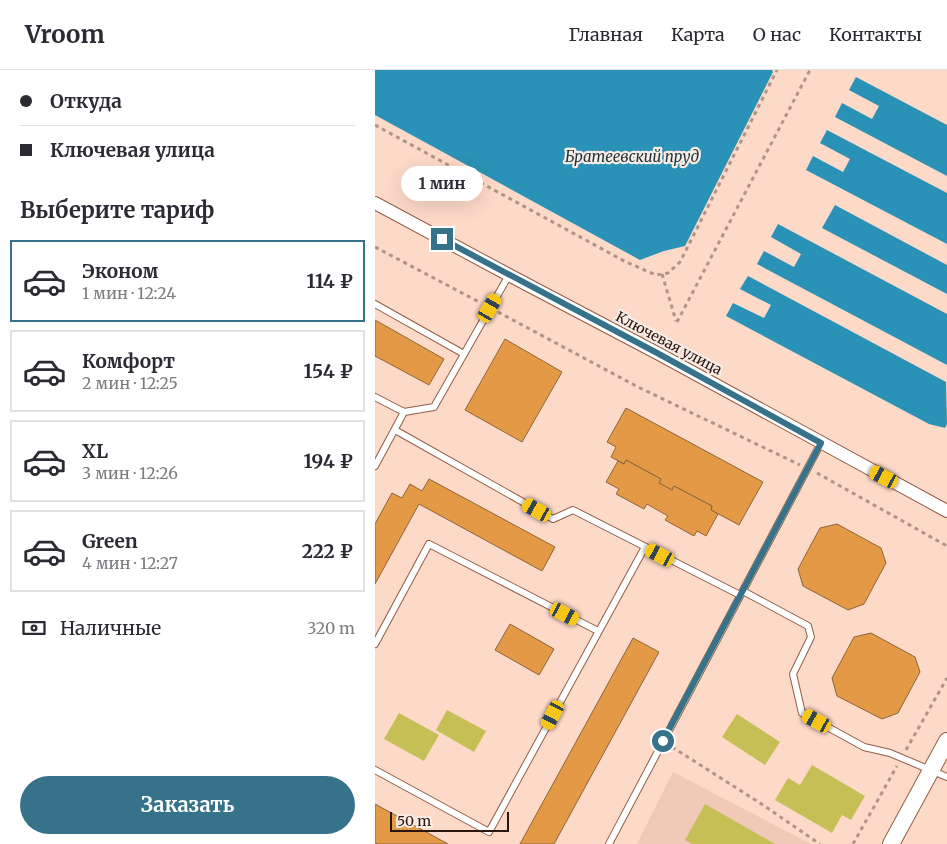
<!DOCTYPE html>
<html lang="ru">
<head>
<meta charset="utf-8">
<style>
	body { margin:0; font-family:Merriweather,serif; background:#f2f2f3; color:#2b2b33; height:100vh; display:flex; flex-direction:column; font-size:19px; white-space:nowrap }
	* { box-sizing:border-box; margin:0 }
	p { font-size:16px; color:#7c7c81 }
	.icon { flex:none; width:28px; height:28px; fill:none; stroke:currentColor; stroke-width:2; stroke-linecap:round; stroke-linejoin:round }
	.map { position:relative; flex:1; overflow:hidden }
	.drawer { display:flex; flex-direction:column; background:#fff; width:375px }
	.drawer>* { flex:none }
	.hud { display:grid; align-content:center; height:110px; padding:0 20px; background:#fff }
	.scale { position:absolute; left:15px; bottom:12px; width:119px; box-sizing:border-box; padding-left:5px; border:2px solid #2a160c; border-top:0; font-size:14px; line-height:18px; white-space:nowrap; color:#2a160c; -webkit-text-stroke:4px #f8ece6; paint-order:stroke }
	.end { position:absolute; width:22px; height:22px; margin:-11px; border:6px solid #367289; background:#fff; box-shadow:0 0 0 2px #fff }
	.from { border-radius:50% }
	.bubble { position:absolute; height:35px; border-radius:18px; background:#fff; box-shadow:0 5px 20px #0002; font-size:16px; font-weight:700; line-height:35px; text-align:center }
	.car { position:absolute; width:15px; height:30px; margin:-15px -8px; border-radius:6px; box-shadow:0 0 4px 1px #0007; background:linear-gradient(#f5c518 24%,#345 0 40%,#f5c518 0 76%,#345 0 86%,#f5c518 0) }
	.hud b { display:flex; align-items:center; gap:18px; height:48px; font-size:19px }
	.hud b+b { border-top:1px solid #e1e1e2 }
	.hud i { width:12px; height:12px; background:#2b2b33 }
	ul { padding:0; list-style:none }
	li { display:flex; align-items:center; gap:15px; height:82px; margin:0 10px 8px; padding:0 10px; border:2px solid #e1e1e2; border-radius:0px }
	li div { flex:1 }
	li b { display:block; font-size:19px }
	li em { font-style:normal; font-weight:700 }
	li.current { border-color:#367289 }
	li>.icon { width:45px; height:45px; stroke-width:1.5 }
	h2 { padding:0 20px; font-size:22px; line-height:60px }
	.pay { display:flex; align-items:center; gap:12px; height:55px; padding:0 20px; font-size:19px }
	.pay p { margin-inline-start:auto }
	.action { display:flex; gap:10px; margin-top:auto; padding:10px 20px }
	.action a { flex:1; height:58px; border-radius:30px; background:#367289; color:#fff; font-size:20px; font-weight:700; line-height:58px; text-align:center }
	header { display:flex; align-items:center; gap:30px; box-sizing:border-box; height:70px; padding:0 25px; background:#fff; border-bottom:1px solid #e1e1e2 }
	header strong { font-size:24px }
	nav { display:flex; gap:28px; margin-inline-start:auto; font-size:18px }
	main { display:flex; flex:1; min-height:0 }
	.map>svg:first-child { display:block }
</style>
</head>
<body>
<header>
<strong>Vroom</strong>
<nav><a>Главная</a><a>Карта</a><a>О нас</a><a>Контакты</a></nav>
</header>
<main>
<section class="drawer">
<div class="hud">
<b><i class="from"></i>Откуда</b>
<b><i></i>Ключевая улица</b>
</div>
<h2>Выберите тариф</h2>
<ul>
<li class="current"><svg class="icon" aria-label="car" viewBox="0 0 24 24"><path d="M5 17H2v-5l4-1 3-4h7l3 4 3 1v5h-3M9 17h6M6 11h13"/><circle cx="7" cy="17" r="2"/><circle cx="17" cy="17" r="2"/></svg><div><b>Эконом</b><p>1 мин · 12:24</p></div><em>114 ₽</em></li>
<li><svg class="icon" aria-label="car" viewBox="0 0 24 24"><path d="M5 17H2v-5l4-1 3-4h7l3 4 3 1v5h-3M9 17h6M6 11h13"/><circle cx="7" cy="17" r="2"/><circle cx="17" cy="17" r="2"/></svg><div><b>Комфорт</b><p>2 мин · 12:25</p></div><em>154 ₽</em></li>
<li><svg class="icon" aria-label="car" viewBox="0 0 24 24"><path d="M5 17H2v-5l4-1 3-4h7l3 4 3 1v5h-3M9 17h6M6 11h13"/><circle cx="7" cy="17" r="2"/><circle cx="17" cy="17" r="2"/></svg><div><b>XL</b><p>3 мин · 12:26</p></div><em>194 ₽</em></li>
<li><svg class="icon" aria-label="car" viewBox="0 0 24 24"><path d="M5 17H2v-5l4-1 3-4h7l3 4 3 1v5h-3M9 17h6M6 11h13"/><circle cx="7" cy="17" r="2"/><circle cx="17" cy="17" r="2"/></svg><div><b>Green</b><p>4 мин · 12:27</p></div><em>222 ₽</em></li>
</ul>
<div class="pay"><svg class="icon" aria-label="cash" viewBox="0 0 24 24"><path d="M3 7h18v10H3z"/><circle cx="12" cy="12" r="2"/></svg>Наличные<p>320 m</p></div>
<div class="action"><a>Заказать</a></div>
</section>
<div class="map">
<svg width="572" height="774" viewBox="0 0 572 774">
	<rect width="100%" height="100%" fill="#fdd9c8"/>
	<path fill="#f0c9b7" d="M298,702L436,774H262Z"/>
	<g fill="#c6bf56">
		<path d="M72,640L111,661L99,682L61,660Z"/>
		<path d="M24,643L64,665L49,691L9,669Z"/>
		<path d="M362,644L405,672L390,695L347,667Z"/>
		<path d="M437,695L490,726L476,750L467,745L457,763L400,730L413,708L425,715Z"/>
		<path d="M330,734L400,774H317L310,770Z"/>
	</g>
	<g fill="#2a92b6">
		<path d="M0,0H397L398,2L310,176L289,181L265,190L0,45Z"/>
		<path d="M481,7L572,55V106L460,47L467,33L497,49L504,36L474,20Z"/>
		<path d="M452,60L572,123V174L431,100L438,86L468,102L475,89L445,73Z"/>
		<path d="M460,135L572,195V224L447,158Z"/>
		<path d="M403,154L572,244V295L382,194L389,181L419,197L426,184L396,167Z"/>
		<path d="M373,206L571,312L572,354L570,358L554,354L351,246L358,233L389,248L396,235L365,219Z"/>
	</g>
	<g fill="#e49947" stroke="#8d653c">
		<path d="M0,250L69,289L54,315L0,286Z"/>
		<path d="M130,269L187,302L147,372L90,340Z"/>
		<path d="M251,338L388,412L364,455L336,440L337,436L299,416L297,420L284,413L286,409L251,390L249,394L236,387L241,377L232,372Z"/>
		<path d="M251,390L286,409L284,413L297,420L299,416L337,436L336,440L343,444L331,466L322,461L319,466L290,450L293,446L272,434L269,439L241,424L244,419L231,412L243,391L249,394Z"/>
		<path d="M54,409L180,477L167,501L44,434L0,514V454L17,423L27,428L35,414L47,421Z"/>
		<path d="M462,454L506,478L511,493L489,534L473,540L428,516L423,499L445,458Z"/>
		<path d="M135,554L179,579L164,605L120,580Z"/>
		<path d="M496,563L540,587L545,602L523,643L507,649L462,626L457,608L479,567Z"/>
		<path d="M258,568L284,582L179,774H145Z"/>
		<path d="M0,734L73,774H3L0,773Z"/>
	</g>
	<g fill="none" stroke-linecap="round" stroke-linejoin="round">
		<g stroke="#915e46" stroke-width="8">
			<g id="service">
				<path d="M0,234L89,284"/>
				<path d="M0,327L29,342L59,337L134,205"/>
				<path d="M20,360L178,449L198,440L365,525"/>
				<path d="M0,396L29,342"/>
				<path d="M368,521L433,556L436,567L418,604L427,643L489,677L515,683L572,707"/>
				<path d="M0,574L54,474L223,561"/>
				<path d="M0,700L114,762L270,477"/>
				<path d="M234,774L446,373"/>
			</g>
		</g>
		<g stroke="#915e46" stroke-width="14">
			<path id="minor" d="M0,133L134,205L284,284L572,441"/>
		</g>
		<g stroke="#915e46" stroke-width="18">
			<path id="tertiary" d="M516,774L572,671"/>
		</g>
		<g stroke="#b29485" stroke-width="3" stroke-dasharray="4 4" stroke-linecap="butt">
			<path d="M0,55L251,192L281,205L293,203L305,192L402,0"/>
			<path d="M0,177L106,233"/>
			<path d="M287,204L301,251"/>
			<path d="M123,242L263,317L425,395"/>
			<path d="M302,252L435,0"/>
			<path d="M442,403L572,476"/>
			<path d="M297,677L385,733L445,774"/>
			<path d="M531,680L572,608"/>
			<path d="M478,774L522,696"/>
		</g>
		<use href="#service" stroke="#fff" stroke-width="6"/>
		<use href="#minor" stroke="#fff" stroke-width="12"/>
		<use href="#tertiary" stroke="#fff" stroke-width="16"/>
	</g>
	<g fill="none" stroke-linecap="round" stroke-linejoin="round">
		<path stroke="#367289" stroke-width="6" d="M67,169L284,284L446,373L288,671"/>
	</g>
	<g text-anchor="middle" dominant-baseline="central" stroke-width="4.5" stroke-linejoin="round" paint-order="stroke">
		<g font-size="14" fill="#2a160c" stroke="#f8ece6">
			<text transform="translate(294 273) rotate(28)">Ключевая улица</text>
		</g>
		<g font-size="15" font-style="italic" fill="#1c323b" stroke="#f8ece6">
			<text x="257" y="86">Братеевский пруд</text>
		</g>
	</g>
</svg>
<div class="scale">50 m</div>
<i class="end from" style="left:288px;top:671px"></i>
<i class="end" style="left:67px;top:169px"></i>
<div class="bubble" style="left:26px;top:96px;width:82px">1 мин</div>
<i class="car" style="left:115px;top:238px;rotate:30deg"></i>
<i class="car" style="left:509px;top:407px;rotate:298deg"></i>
<i class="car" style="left:162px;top:440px;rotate:299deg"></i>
<i class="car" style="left:285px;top:485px;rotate:297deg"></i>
<i class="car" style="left:190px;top:544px;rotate:117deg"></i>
<i class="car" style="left:178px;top:645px;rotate:208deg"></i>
<i class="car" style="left:442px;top:651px;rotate:299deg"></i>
</div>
</main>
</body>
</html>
